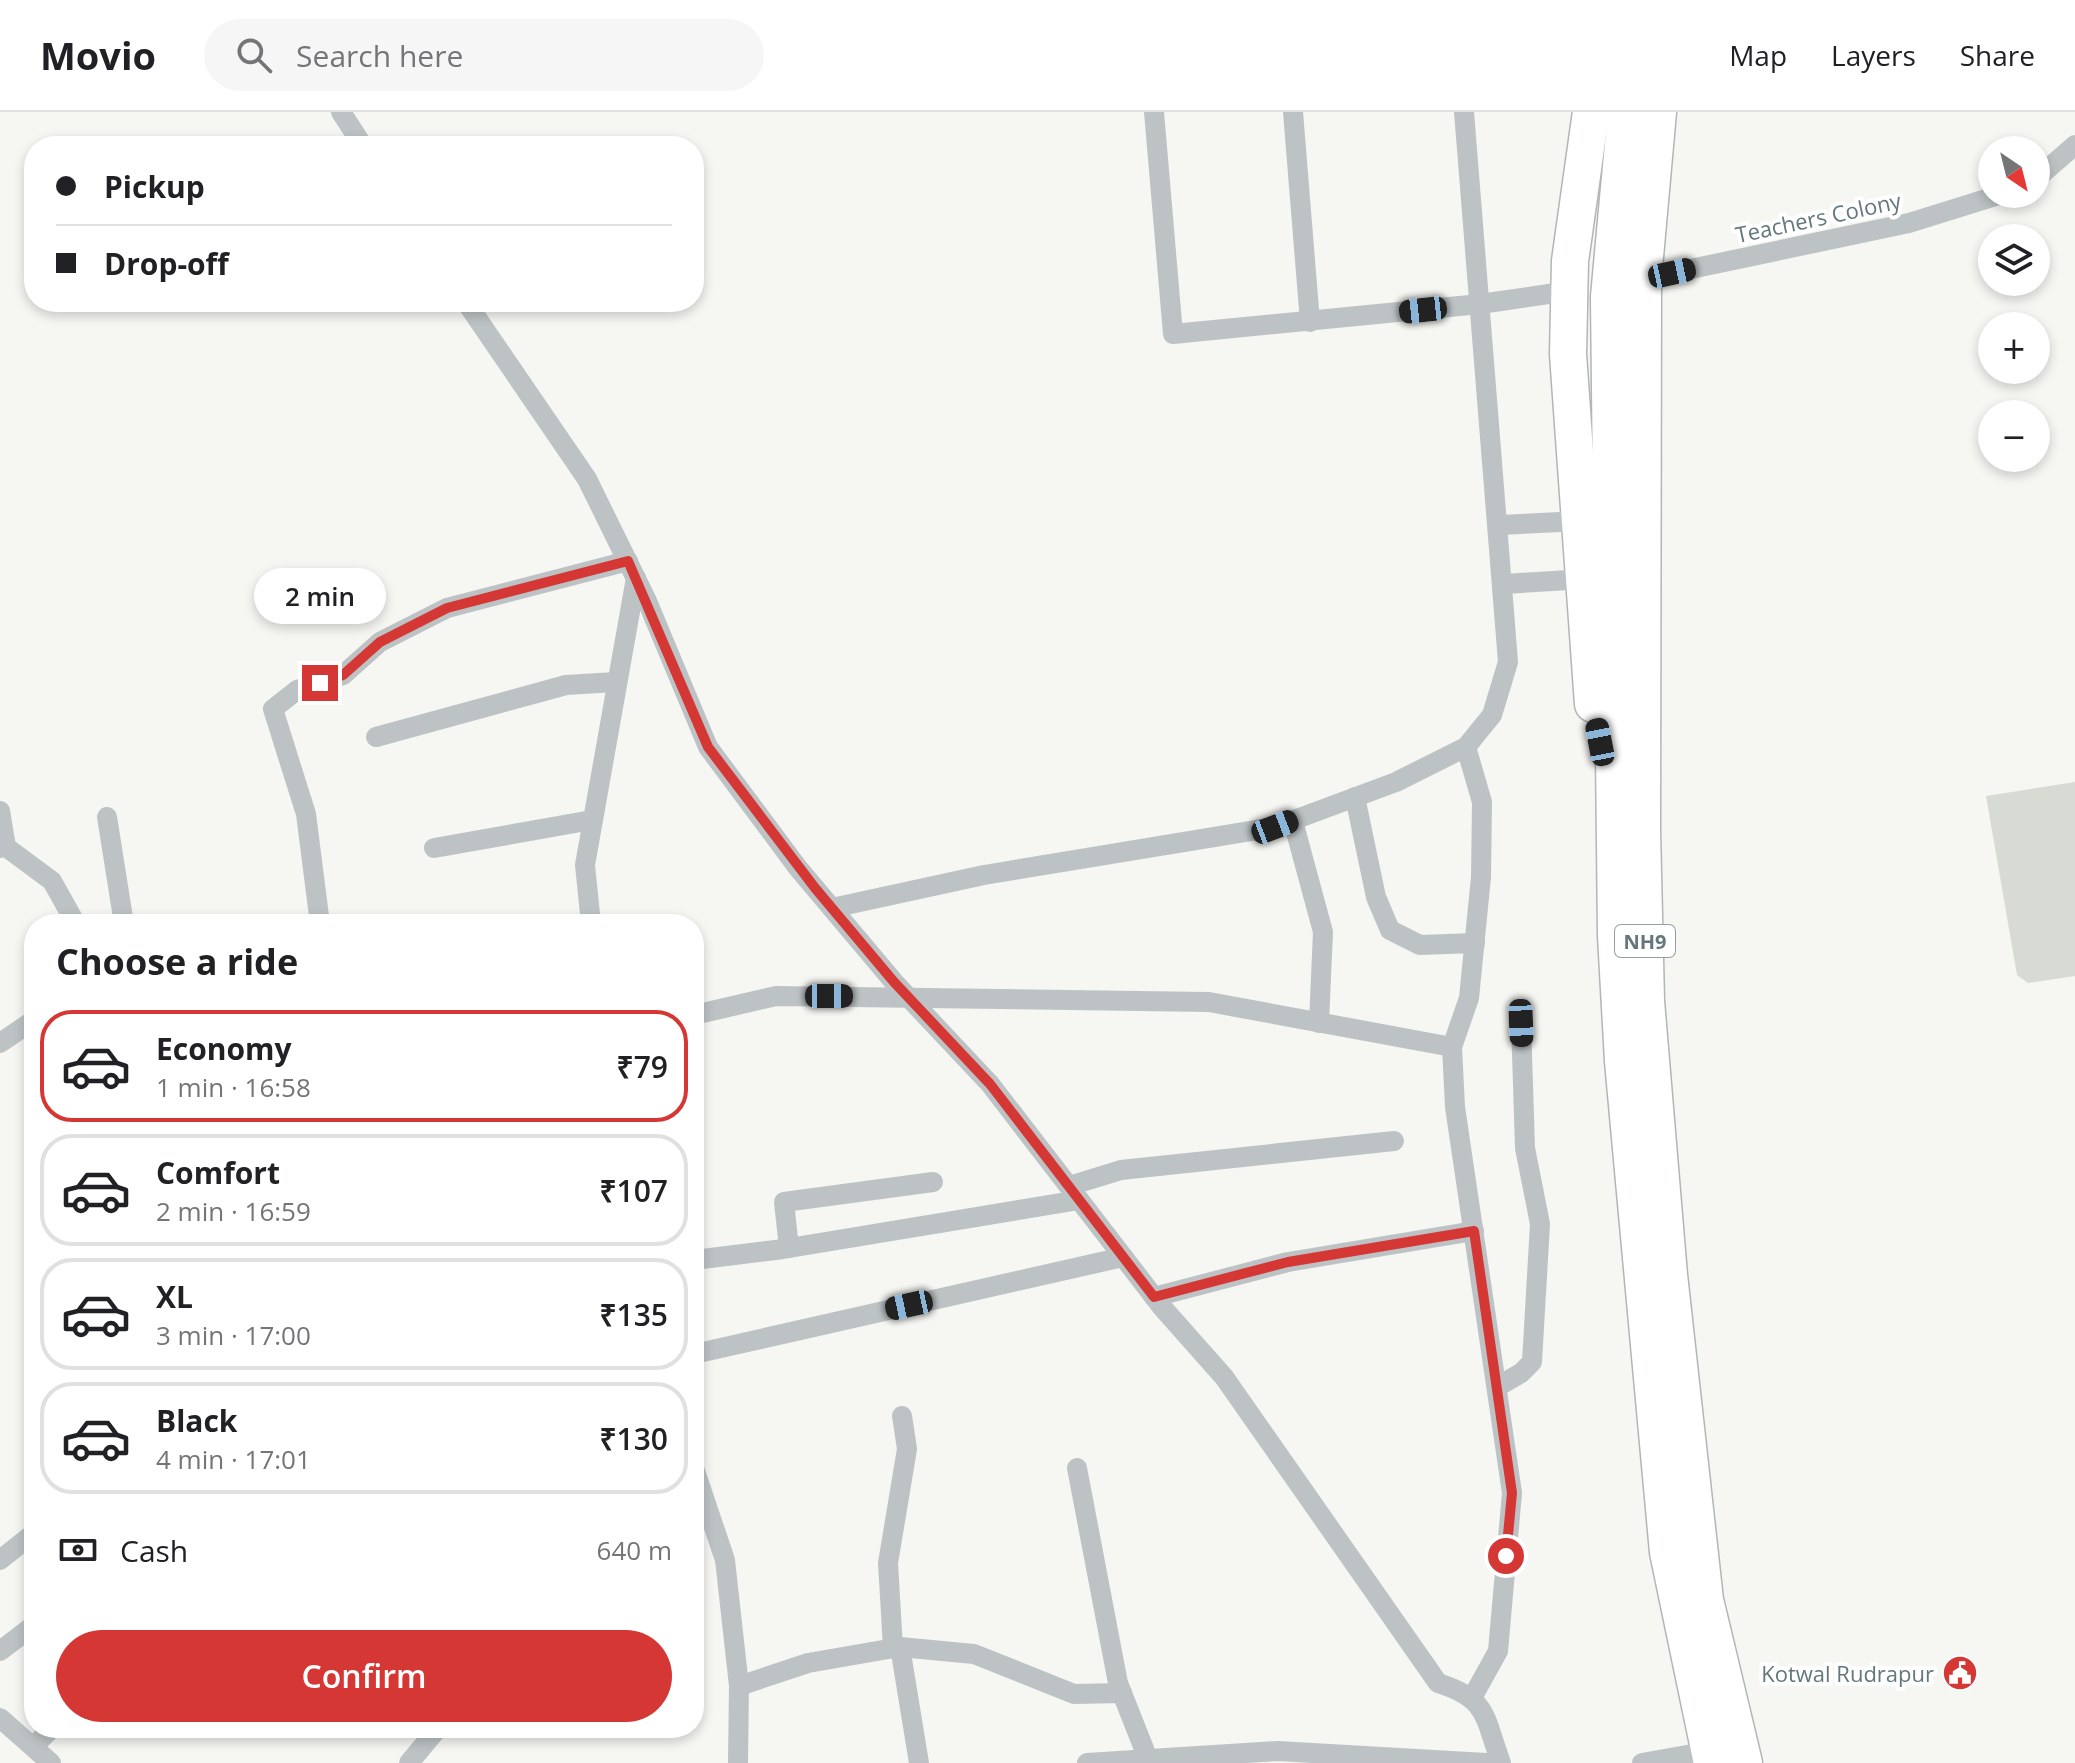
<!DOCTYPE html>
<html lang="en">
<head>
<meta charset="utf-8">
<style>
	body { margin:0; font-family:"Open Sans",sans-serif; background:#f6f6f6; color:#202124; height:100vh; display:flex; flex-direction:column; font-size:30px; white-space:nowrap }
	* { box-sizing:border-box; margin:0 }
	p { font-size:26px; color:#757577 }
	.icon { flex:none; width:44px; height:44px; fill:none; stroke:currentColor; stroke-width:2; stroke-linecap:round; stroke-linejoin:round }
	.map { position:relative; flex:1; overflow:hidden }
	.details { position:absolute; left:24px; top:802px; width:680px; height:824px; display:flex; flex-direction:column; background:#fff; border-radius:32px; box-shadow:0 4px 12px #0003 }
	.details>* { flex:none }
	.top-card { position:absolute; left:24px; top:24px; width:680px; height:176px; border-radius:32px; box-shadow:0 4px 12px #0003; display:grid; align-content:center; height:176px; padding:0 32px; background:#fff }
	.needle { width:52px; rotate:145deg }
	.fabs { position:absolute; left:1978px; top:24px; display:grid; gap:16px }
	.fabs a { display:grid; place-items:center; width:72px; height:72px; border-radius:50%; background:#fff; box-shadow:0 4px 12px #0003; font-size:40px }
	.end { position:absolute; width:36px; height:36px; margin:-18px; border:10px solid #d53734; background:#fff; box-shadow:0 0 0 4px #fff }
	.from { border-radius:50% }
	.bubble { position:absolute; height:56px; border-radius:28px; background:#fff; box-shadow:0 4px 12px #0003; font-size:26px; font-weight:600; line-height:56px; text-align:center }
	.car { position:absolute; width:24px; height:48px; margin:-24px -12px; border-radius:10px; box-shadow:0 0 6px 2px #0007; background:linear-gradient(#222 24%,#8ab4d8 0 40%,#222 0 76%,#8ab4d8 0 86%,#222 0) }
	.top-card b { display:flex; align-items:center; gap:28px; height:76px; font-size:30px }
	.top-card b+b { border-top:2px solid #e0e0e0 }
	.top-card i { width:20px; height:20px; background:#202124 }
	ul { padding:0; list-style:none }
	li { display:flex; align-items:center; gap:24px; height:112px; margin:0 16px 12px; padding:0 16px; border:4px solid #e0e0e0; border-radius:32px }
	li div { flex:1 }
	li b { display:block; font-size:30px }
	li em { font-style:normal; font-weight:600 }
	li.selected { border-color:#d53734 }
	li>.icon { width:72px; height:72px; stroke-width:1.5 }
	h2 { padding:0 32px; font-size:36px; line-height:96px }
	.pay { display:flex; align-items:center; gap:20px; height:88px; padding:0 32px; font-size:30px }
	.pay p { margin-inline-start:auto }
	.primary-button { display:flex; gap:16px; margin-top:auto; padding:16px 32px }
	.primary-button a { flex:1; height:92px; border-radius:48px; background:#d53734; color:#fff; font-size:32px; font-weight:600; line-height:92px; text-align:center }
	header { display:flex; align-items:center; gap:48px; box-sizing:border-box; height:112px; padding:0 40px; background:#fff; border-bottom:2px solid #e0e0e0 }
	header strong { font-size:38px }
	nav { display:flex; gap:44px; margin-inline-start:auto; font-size:28px }
	.search { width:560px; height:72px; background:#f6f6f6; display:flex; align-items:center; gap:20px; box-sizing:border-box; padding:0 28px; border-radius:44px; color:#757577; font-size:30px }
	.map>svg:first-child { display:block }
</style>
</head>
<body>
<header>
<strong>Movio</strong>
<div class="search"><svg class="icon" aria-label="search" viewBox="0 0 24 24"><circle cx="10" cy="10" r="6"/><path d="M15 15l6 6"/></svg>Search here</div>
<nav><a>Map</a><a>Layers</a><a>Share</a></nav>
</header>
<div class="map">
<svg width="2075" height="1651" viewBox="0 0 2075 1651">
	<rect width="100%" height="100%" fill="#f6f6f3"/>
	<path fill="#d7dbd3" d="M2075,670V864L2028,871L2017,863L1986,684Z"/>
	<g fill="none" stroke-linecap="round" stroke-linejoin="round">
		<g stroke="#b1b6b8" stroke-width="39">
			<g id="highway">
				<path d="M1591,0L1570,149L1568,242L1593,592"/>
				<path d="M1626,0L1609,185L1616,824L1623,949L1668,1440L1712,1651"/>
				<path d="M1658,0L1643,167L1642,718L1646,889L1669,1163L1705,1488L1744,1651"/>
			</g>
		</g>
		<g stroke="#bdc3c5" stroke-width="20">
			<path d="M341,0L363,34"/>
			<path d="M1154,0L1173,222L1480,192L1569,179"/>
			<path d="M1293,0L1310,210"/>
			<path d="M2036,67L2075,33"/>
			<path d="M1643,167L1909,111L2002,82"/>
			<path d="M466,190L587,367L647,489L708,635L798,756L894,870L990,972L1161,1194L1224,1265L1438,1571C1489,1587 1484,1605 1501,1651"/>
			<path d="M1500,413L1581,409"/>
			<path d="M1504,472L1585,467"/>
			<path d="M376,625L566,573L616,570"/>
			<path d="M1466,635L1482,690L1481,765L1469,886L1452,935L1455,995L1512,1381L1498,1539L1472,1586"/>
			<path d="M1355,685L1376,785L1390,818L1420,833L1475,831"/>
			<path d="M0,699L6,735"/>
			<path d="M107,705L124,812"/>
			<path d="M1293,709L1323,820L1319,911"/>
			<path d="M0,736L6,735L52,769L76,812"/>
			<path d="M434,736L592,708"/>
			<path d="M832,796L984,763L1275,715L1396,670L1466,635L1492,603L1508,550L1464,0"/>
			<path d="M320,812L306,702L273,597L297,578L343,563L380,530L447,496L628,449"/>
			<path d="M591,812L585,753L636,466"/>
			<path d="M694,903L776,884L1209,890L1452,935"/>
			<path d="M0,931L34,908"/>
			<path d="M1069,1074L1121,1058L1394,1029"/>
			<path d="M789,1136L784,1090L933,1070"/>
			<path d="M694,1148L783,1137L1079,1088"/>
			<path d="M1154,1185L1288,1150L1474,1119"/>
			<path d="M694,1242L1123,1145"/>
			<path d="M1497,1275L1521,1261L1532,1250L1540,1112L1525,1036L1521,911"/>
			<path d="M694,1356L725,1448L739,1574L738,1651"/>
			<path d="M1077,1356L1118,1571L1148,1647"/>
			<path d="M0,1448L34,1421"/>
			<path d="M900,1535L919,1651"/>
			<path d="M893,1536L888,1451L907,1337L902,1304"/>
			<path d="M0,1539L34,1513"/>
			<path d="M739,1574L808,1551L900,1535L974,1542L1074,1582L1122,1581"/>
			<path d="M0,1606L51,1651"/>
			<path d="M33,1635L52,1616"/>
			<path d="M409,1651L438,1616"/>
			<path d="M1087,1651L1278,1639L1486,1651"/>
			<path d="M1642,1651L1709,1639"/>
		</g>
		<use href="#highway" stroke="#fff" stroke-width="36"/>
	</g>
	<g fill="none" stroke-linecap="round" stroke-linejoin="round">
		<path stroke="#d53734" stroke-width="10" d="M320,571L343,563L380,530L447,496L628,449L708,635L815,776L894,870L990,972L1154,1185L1288,1150L1474,1119L1512,1381L1506,1444"/>
	</g>
	<defs>
		<g id="civic-disc" transform="scale(1.8)"><circle r="9.5" fill="#d53734" stroke="#fff"/><path d="M-.6-6.5H3V-4.5H.6V-3L4-1V1h2V6H-6V1h2V-1L-.6-3ZM-1.2 2.5V6h2.4V2.5Z" fill="#fff"/></g>
	</defs>
	<g fill-rule="evenodd">
		<use href="#civic-disc" x="1960" y="1561"/>
	</g>
	<g text-anchor="middle" dominant-baseline="central" stroke-width="8" stroke-linejoin="round" paint-order="stroke">
		<rect fill="#fff" stroke="#92a0a3" stroke-width="2" x="1615" y="813" width="60" height="32" rx="6"/>
		<g font-size="20" font-weight="bold" fill="#63777c">
			<text x="1645" y="829">NH9</text>
		</g>
		<g font-size="22" fill="#63777c" stroke="#fff">
			<text transform="translate(1818 105) rotate(-12)">Teachers Colony</text>
		</g>
		<g font-size="22" fill="#63777c" stroke="#fff" text-anchor="end">
			<text x="1934" y="1561">Kotwal Rudrapur</text>
		</g>
	</g>
</svg>
<div class="fabs">
<a><svg class="needle" viewBox="-14 -14 28 28"><path d="M0-13l5 13h-10z" fill="#e53935"/><path d="M0 13l5-13h-10z" fill="#757577"/></svg></a>
<a><svg class="icon" aria-label="layers" viewBox="0 0 24 24"><path d="M12 4l9 5-9 5-9-5zM3 14l9 5 9-5"/></svg></a>
<a>+</a>
<a>−</a>
</div>
<i class="end from" style="left:1506px;top:1444px"></i>
<i class="end" style="left:320px;top:571px"></i>
<div class="bubble" style="left:254px;top:456px;width:132px">2 min</div>
<i class="car" style="left:1672px;top:161px;rotate:78deg"></i>
<i class="car" style="left:1423px;top:198px;rotate:264deg"></i>
<i class="car" style="left:1600px;top:630px;rotate:349deg"></i>
<i class="car" style="left:1275px;top:715px;rotate:69deg"></i>
<i class="car" style="left:829px;top:884px;rotate:90deg"></i>
<i class="car" style="left:1521px;top:911px;rotate:178deg"></i>
<i class="car" style="left:909px;top:1193px;rotate:258deg"></i>
<div class="top-card">
<b><i class="from"></i>Pickup</b>
<b><i></i>Drop-off</b>
</div>
<section class="details">
<h2>Choose a ride</h2>
<ul>
<li class="selected"><svg class="icon" aria-label="car" viewBox="0 0 24 24"><path d="M5 17H2v-5l4-1 3-4h7l3 4 3 1v5h-3M9 17h6M6 11h13"/><circle cx="7" cy="17" r="2"/><circle cx="17" cy="17" r="2"/></svg><div><b>Economy</b><p>1 min · 16:58</p></div><em>₹79</em></li>
<li><svg class="icon" aria-label="car" viewBox="0 0 24 24"><path d="M5 17H2v-5l4-1 3-4h7l3 4 3 1v5h-3M9 17h6M6 11h13"/><circle cx="7" cy="17" r="2"/><circle cx="17" cy="17" r="2"/></svg><div><b>Comfort</b><p>2 min · 16:59</p></div><em>₹107</em></li>
<li><svg class="icon" aria-label="car" viewBox="0 0 24 24"><path d="M5 17H2v-5l4-1 3-4h7l3 4 3 1v5h-3M9 17h6M6 11h13"/><circle cx="7" cy="17" r="2"/><circle cx="17" cy="17" r="2"/></svg><div><b>XL</b><p>3 min · 17:00</p></div><em>₹135</em></li>
<li><svg class="icon" aria-label="car" viewBox="0 0 24 24"><path d="M5 17H2v-5l4-1 3-4h7l3 4 3 1v5h-3M9 17h6M6 11h13"/><circle cx="7" cy="17" r="2"/><circle cx="17" cy="17" r="2"/></svg><div><b>Black</b><p>4 min · 17:01</p></div><em>₹130</em></li>
</ul>
<div class="pay"><svg class="icon" aria-label="cash" viewBox="0 0 24 24"><path d="M3 7h18v10H3z"/><circle cx="12" cy="12" r="2"/></svg>Cash<p>640 m</p></div>
<div class="primary-button"><a>Confirm</a></div>
</section>
</div>
</body>
</html>
